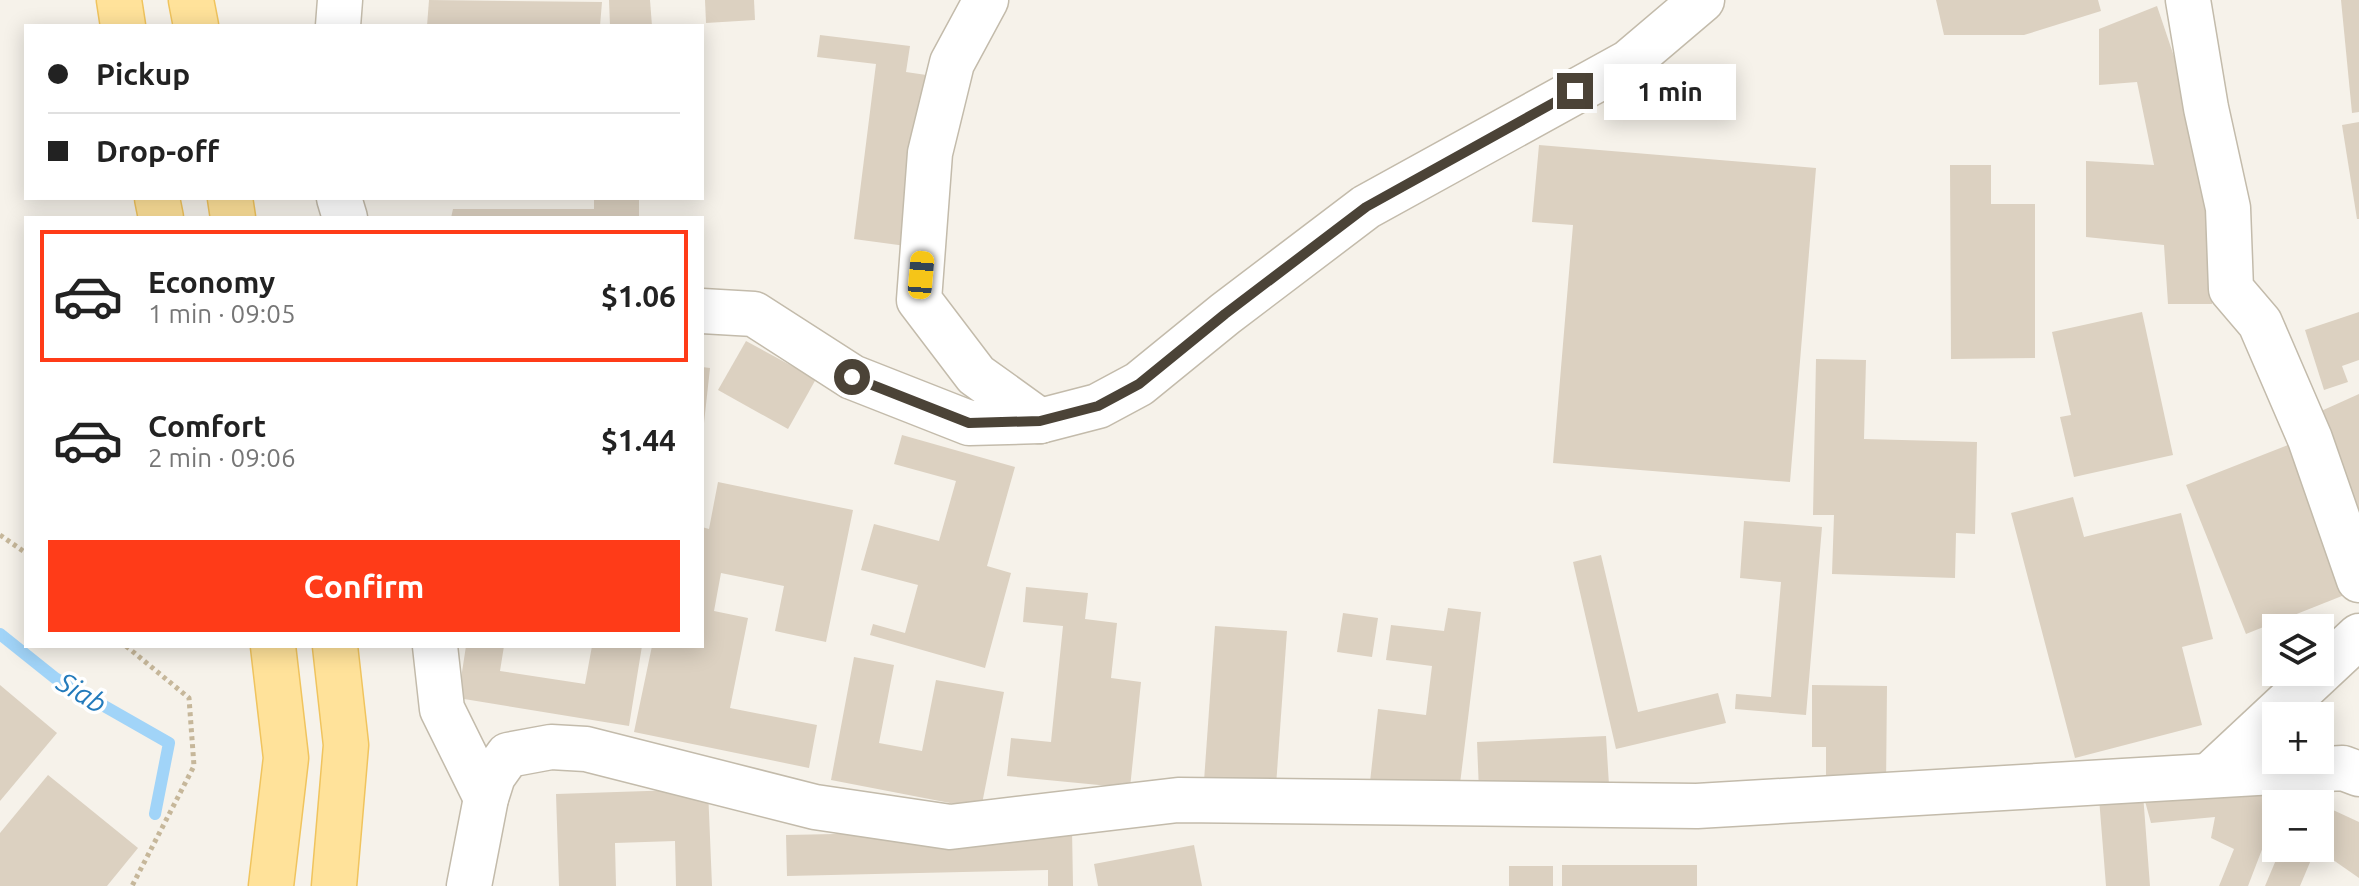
<!DOCTYPE html>
<html lang="en">
<head>
<meta charset="utf-8">
<style>
	body { margin:0; font-family:Ubuntu,sans-serif; background:#f6f6f6; color:#222; height:100vh; display:flex; flex-direction:column; font-size:30px; white-space:nowrap }
	* { box-sizing:border-box; margin:0 }
	p { font-size:26px; color:#767676 }
	.icon { flex:none; width:44px; height:44px; fill:none; stroke:currentColor; stroke-width:2; stroke-linecap:round; stroke-linejoin:round }
	.map { position:relative; flex:1; overflow:hidden }
	.drawer { position:absolute; left:24px; top:216px; width:680px; height:432px; display:flex; flex-direction:column; background:#fff; border-radius:0px; box-shadow:0 4px 20px #0003 }
	.drawer>* { flex:none }
	.hud { position:absolute; left:24px; top:24px; width:680px; height:176px; border-radius:0px; box-shadow:0 4px 20px #0003; display:grid; align-content:center; height:176px; padding:0 24px; background:#fff }
	.controls { position:absolute; left:2262px; top:614px; display:grid; gap:16px }
	.controls a { display:grid; place-items:center; width:72px; height:72px; border-radius:0px; background:#fff; box-shadow:0 4px 20px #0003; font-size:40px }
	.end { position:absolute; width:36px; height:36px; margin:-18px; border:10px solid #4b4337; background:#fff; box-shadow:0 0 0 4px #fff }
	.from { border-radius:50% }
	.bubble { position:absolute; height:56px; border-radius:0px; background:#fff; box-shadow:0 4px 20px #0003; font-size:26px; font-weight:600; line-height:56px; text-align:center }
	.car { position:absolute; width:24px; height:48px; margin:-24px -12px; border-radius:10px; box-shadow:0 0 6px 2px #0007; background:linear-gradient(#f5c518 24%,#345 0 40%,#f5c518 0 76%,#345 0 86%,#f5c518 0) }
	.hud b { display:flex; align-items:center; gap:28px; height:76px; font-size:30px }
	.hud b+b { border-top:2px solid #e0e0e0 }
	.hud i { width:20px; height:20px; background:#222 }
	ul { padding:14px 0 0; list-style:none }
	li { display:flex; align-items:center; gap:24px; height:132px; margin:0 16px 12px; padding:0 8px; border:4px solid transparent; border-radius:0px }
	li div { flex:1 }
	li b { display:block; font-size:30px }
	li em { font-style:normal; font-weight:600 }
	li.active { border-color:#ff3b18 }
	li>.icon { width:72px; height:72px; stroke-width:1.5 }
	.action { display:flex; gap:16px; margin-top:auto; padding:16px 24px }
	.action a { flex:1; height:92px; border-radius:0px; background:#ff3b18; color:#fff; font-size:32px; font-weight:600; line-height:92px; text-align:center }
	.map>svg:first-child { display:block }
</style>
</head>
<body>
<div class="map">
<svg width="2359" height="886" viewBox="0 0 2359 886">
	<rect width="100%" height="100%" fill="#f6f2ea"/>
	<g fill="none" stroke-linecap="round" stroke-linejoin="round">
		<path stroke="#a1d4f8" stroke-width="12" d="M0,634L55,678L169,743L155,814"/>
	</g>
	<g fill="#dcd1c1">
		<path d="M429,0L602,2L600,26H427Z"/>
		<path d="M609,0H650L652,26H610Z"/>
		<path d="M705,0H754L755,20L706,23Z"/>
		<path d="M1936,0H2098L2101,11L2024,35H1944Z"/>
		<path d="M2341,0H2359V112L2352,113Z"/>
		<path d="M2157,6L2219,190L2212,304H2168L2164,245L2086,237V161L2154,165L2137,82L2099,85V29Z"/>
		<path d="M820,35L910,46L906,72L940,77L906,246L854,239L876,64L817,57Z"/>
		<path d="M2359,122V219H2357L2342,125Z"/>
		<path d="M1539,145L1816,168L1790,482L1553,463L1573,225L1532,222Z"/>
		<path d="M1950,165H1991V204H2035V358L1951,359Z"/>
		<path d="M594,198H639V218H451L453,209H594Z"/>
		<path d="M2142,312L2173,455L2074,477L2060,417L2071,415L2052,332Z"/>
		<path d="M2359,312V360L2342,366L2348,382L2324,390L2305,330Z"/>
		<path d="M746,341L816,379L788,429L718,390Z"/>
		<path d="M1816,359L1866,360L1864,439L1977,442L1975,534L1956,533L1955,578L1832,574L1834,515H1813Z"/>
		<path d="M702,367L710,368L704,423H702Z"/>
		<path d="M2359,394V523L2310,416Z"/>
		<path d="M902,435L1015,467L987,566L1011,573L985,668L870,635L873,624L905,633L918,585L861,570L874,524L939,541L956,481L894,464Z"/>
		<path d="M2293,443L2352,592L2246,634L2186,485Z"/>
		<path d="M718,482L853,510L826,642L775,631L784,586L721,573L714,611L748,618L730,708L817,725L809,768L634,732L652,646H702V527L709,529Z"/>
		<path d="M2073,497L2084,537L2181,513L2213,639L2182,647L2202,725L2075,758L2011,513Z"/>
		<path d="M1744,521L1822,527L1806,715L1735,709L1736,694L1771,697L1781,582L1740,578Z"/>
		<path d="M1601,555L1638,712L1718,693L1726,723L1616,749L1573,562Z"/>
		<path d="M1026,587L1088,593L1085,619L1117,623L1111,678L1141,682L1130,788L1007,776L1011,738L1051,742L1063,626L1023,622Z"/>
		<path d="M1448,608L1481,612L1459,792L1370,782L1378,709L1426,715L1432,666L1386,660L1391,625L1444,631Z"/>
		<path d="M1343,613L1378,618L1372,657L1337,652Z"/>
		<path d="M1215,626L1287,631L1276,786L1204,781Z"/>
		<path d="M466,646H504L500,671L585,684L592,646H642L629,726L458,698Z"/>
		<path d="M854,657L894,665L879,743L922,751L936,680L1004,692L981,809L831,780Z"/>
		<path d="M0,685L57,733L0,801Z"/>
		<path d="M1812,685L1887,686L1886,788L1826,787V747H1812Z"/>
		<path d="M1606,736L1609,785L1479,791L1477,742Z"/>
		<path d="M48,775L138,848L107,886H0V833Z"/>
		<path d="M2288,781L2279,804H2276V813L2248,886H2219L2234,849L2211,838L2215,817L2151,823L2143,794L2150,886H2106L2099,798Z"/>
		<path d="M708,789L712,886H676L675,841L615,843L616,886H559L556,794Z"/>
		<path d="M2320,804L2359,822V878L2316,848L2300,886H2265L2281,848H2320Z"/>
		<path d="M1072,829L1073,886H1048V870L787,876L786,835Z"/>
		<path d="M1194,845L1202,886H1098L1094,864Z"/>
		<rect x="1562" y="865" width="135" height="21"/>
		<rect x="1509" y="866" width="44" height="20"/>
	</g>
	<g fill="none" stroke-linecap="round" stroke-linejoin="round">
		<g stroke="#c3bbab" stroke-width="47">
			<g id="minor">
				<path d="M986,0L952,63L930,153L919,300L976,375L1040,421"/>
				<path d="M2188,0L2206,108L2228,208L2231,289L2260,323L2310,439L2359,580"/>
				<path d="M338,26L340,0"/>
				<path d="M339,198L345,218"/>
				<path d="M702,311L754,314L852,377L969,423L1040,421L1098,406L1139,384L1225,314L1366,207L1629,62L1702,0"/>
				<path d="M435,646L442,709L486,798"/>
				<path d="M2210,775L2359,636"/>
				<path d="M469,886L486,798L493,776L508,755L551,747L586,749L815,807L950,827L1178,800L1697,806L2343,768L2359,774"/>
			</g>
		</g>
		<g stroke="#f0c45e" stroke-width="47">
			<g id="major">
				<path d="M119,0L123,26"/>
				<path d="M191,0L196,26"/>
				<path d="M157,198L161,218"/>
				<path d="M230,198L233,218"/>
				<path d="M271,886L286,758L273,646"/>
				<path d="M334,886L346,745L335,646"/>
			</g>
		</g>
		<g stroke="#c6b79a" stroke-width="5" stroke-dasharray="4 4" stroke-linecap="butt">
			<path d="M0,535L26,553"/>
			<path d="M126,646L189,698L194,766L132,886"/>
		</g>
		<use href="#minor" stroke="#fff" stroke-width="44"/>
		<use href="#major" stroke="#ffe29a" stroke-width="44"/>
	</g>
	<g fill="none" stroke-linecap="round" stroke-linejoin="round">
		<path stroke="#4b4337" stroke-width="10" d="M852,377L969,423L1040,421L1098,406L1139,384L1225,314L1366,207L1575,91"/>
	</g>
	<g text-anchor="middle" dominant-baseline="central" stroke-width="7" stroke-linejoin="round" paint-order="stroke">
		<g font-size="28" font-style="italic" fill="#227abb" stroke="#fff">
			<text transform="translate(82 692) rotate(31)">Siab</text>
		</g>
	</g>
</svg>
<div class="controls">
<a><svg class="icon" aria-label="layers" viewBox="0 0 24 24"><path d="M12 4l9 5-9 5-9-5zM3 14l9 5 9-5"/></svg></a>
<a>+</a>
<a>−</a>
</div>
<i class="end from" style="left:852px;top:377px"></i>
<i class="end" style="left:1575px;top:91px"></i>
<div class="bubble" style="left:1604px;top:64px;width:132px">1 min</div>
<i class="car" style="left:921px;top:275px;rotate:5deg"></i>
<div class="hud">
<b><i class="from"></i>Pickup</b>
<b><i></i>Drop-off</b>
</div>
<section class="drawer">
<ul>
<li class="active"><svg class="icon" aria-label="car" viewBox="0 0 24 24"><path d="M5 17H2v-5l4-1 3-4h7l3 4 3 1v5h-3M9 17h6M6 11h13"/><circle cx="7" cy="17" r="2"/><circle cx="17" cy="17" r="2"/></svg><div><b>Economy</b><p>1 min · 09:05</p></div><em>$1.06</em></li>
<li><svg class="icon" aria-label="car" viewBox="0 0 24 24"><path d="M5 17H2v-5l4-1 3-4h7l3 4 3 1v5h-3M9 17h6M6 11h13"/><circle cx="7" cy="17" r="2"/><circle cx="17" cy="17" r="2"/></svg><div><b>Comfort</b><p>2 min · 09:06</p></div><em>$1.44</em></li>
</ul>
<div class="action"><a>Confirm</a></div>
</section>
</div>
</body>
</html>
